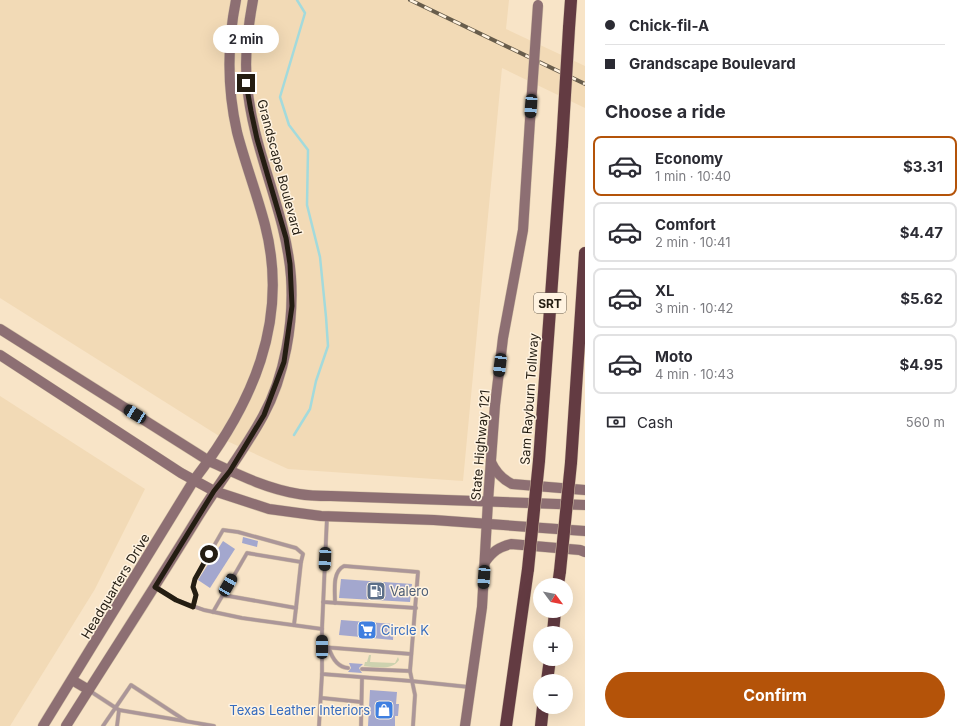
<!DOCTYPE html>
<html lang="en">
<head>
<meta charset="utf-8">
<style>
	body { margin:0; font-family:Inter,sans-serif; background:#f7f7f7; color:#2b2b33; height:100vh; display:flex; flex-direction:column; font-size:15px; white-space:nowrap }
	* { box-sizing:border-box; margin:0 }
	p { font-size:13px; color:#7c7c81 }
	.icon { flex:none; width:22px; height:22px; fill:none; stroke:currentColor; stroke-width:2; stroke-linecap:round; stroke-linejoin:round }
	.map { position:relative; flex:1; overflow:hidden }
	.side { display:flex; flex-direction:column; background:#fff; width:380px }
	.side>* { flex:none }
	.hud { display:grid; align-content:center; height:88px; padding:0 20px; background:#fff }
	.needle { width:26px; rotate:122deg }
	.controls { position:absolute; left:533px; top:578px; display:grid; gap:8px }
	.controls a { display:grid; place-items:center; width:40px; height:40px; border-radius:50%; background:#fff; box-shadow:0 4px 16px #0002; font-size:20px }
	.end { position:absolute; width:18px; height:18px; margin:-9px; border:5px solid #241d12; background:#fff; box-shadow:0 0 0 2px #fff }
	.from { border-radius:50% }
	.bubble { position:absolute; height:28px; border-radius:14px; background:#fff; box-shadow:0 4px 16px #0002; font-size:13px; font-weight:700; line-height:28px; text-align:center }
	.car { position:absolute; width:12px; height:24px; margin:-12px -6px; border-radius:5px; box-shadow:0 0 3px 1px #0007; background:linear-gradient(#222 24%,#8ab4d8 0 40%,#222 0 76%,#8ab4d8 0 86%,#222 0) }
	.hud b { display:flex; align-items:center; gap:14px; height:38px; font-size:15px }
	.hud b+b { border-top:1px solid #e1e1e2 }
	.hud i { width:10px; height:10px; background:#2b2b33 }
	ul { padding:0; list-style:none }
	li { display:flex; align-items:center; gap:12px; height:60px; margin:0 8px 6px; padding:0 12px; border:2px solid #e1e1e2; border-radius:8px }
	li div { flex:1 }
	li b { display:block; font-size:15px }
	li em { font-style:normal; font-weight:700 }
	li.selected { border-color:#b45309 }
	li>.icon { width:36px; height:36px; stroke-width:1.5 }
	h2 { padding:0 20px; font-size:18px; line-height:48px }
	.pay { display:flex; align-items:center; gap:10px; height:44px; padding:0 20px; font-size:15px }
	.pay p { margin-inline-start:auto }
	.primary-button { display:flex; gap:8px; margin-top:auto; padding:8px 20px }
	.primary-button a { flex:1; height:46px; border-radius:24px; background:#b45309; color:#fff; font-size:16px; font-weight:700; line-height:46px; text-align:center }
	main { display:flex; flex:1; min-height:0 }
	.map>svg:first-child { display:block }
</style>
</head>
<body>
<main>
<div class="map">
<svg width="585" height="726" viewBox="0 0 585 726">
	<rect width="100%" height="100%" fill="#f8e4c7"/>
	<g fill="#f2dab6">
		<path d="M0,0H509L506,29L585,66V108L502,68L463,481L288,469L227,441L0,298Z"/>
		<path d="M0,396L145,489L95,589L10,726H0Z"/>
	</g>
	<path fill="#cdd2af" d="M369,655H371L370,662L395,663L398,657L399,660C392,671 375,667 364,666L365,662H367Z"/>
	<g fill="none" stroke-linecap="round" stroke-linejoin="round">
		<path stroke="#a3dadc" stroke-width="2.5" d="M294,435L310,409L316,381L328,346L326,317L320,257L307,205L308,150L289,125L280,97L305,13L297,0"/>
	</g>
	<g fill="#a3a7ce">
		<path d="M243,537L258,541L257,547L242,543Z"/>
		<path d="M223,541L235,549L210,588L198,580Z"/>
		<path d="M341,579L412,584L410,602L339,598Z"/>
		<path d="M341,620L394,624L393,640L339,635Z"/>
		<path d="M349,663L363,664L359,668L362,673L348,672L351,668Z"/>
		<path d="M370,690L397,692L396,704H399L398,716H395V726H368Z"/>
	</g>
	<g fill="none" stroke-linecap="round" stroke-linejoin="round">
		<g stroke="#d2c0a6" stroke-width="4.5">
			<g id="lane">
				<path d="M327,517L322,629V674L411,681L469,687"/>
				<path d="M156,587L176,600L204,610L242,618L322,629"/>
				<path d="M323,602L416,608"/>
				<path d="M335,603C335,590 332,572 344,566L418,572L410,671L415,695L413,726"/>
				<path d="M193,607L196,595L193,587L195,579L223,530L238,532L296,548L303,554L301,562"/>
				<path d="M213,612L247,553L301,562L296,608L223,595"/>
				<path d="M294,625L296,608"/>
				<path d="M322,647L411,654"/>
				<path d="M329,648C332,658 337,667 348,668"/>
				<path d="M362,669L410,671"/>
				<path d="M90,691L119,710L214,726"/>
				<path d="M322,698L361,702"/>
				<path d="M103,726L131,685L186,721"/>
				<path d="M117,726L119,710"/>
				<path d="M319,726L322,674"/>
				<path d="M361,726L362,678"/>
			</g>
		</g>
		<g stroke="#d2c0a6" stroke-width="11">
			<g id="secondary">
				<path d="M0,329L209,461C239,475 267,489 299,494C310,496 320,496 331,496L585,505"/>
				<path d="M0,355L181,473L214,491L269,509L321,516L434,520L585,531"/>
				<path d="M491,462C496,473 502,479 512,484L585,490"/>
				<path d="M485,562C493,551 499,547 511,544L580,550L585,552"/>
				<path d="M72,680L89,690"/>
				<path d="M43,726L194,480C252,405 290,321 265,225C257,194 245,163 237,132C227,88 227,45 236,0"/>
				<path d="M66,726C110,656 155,587 198,517C219,483 244,451 263,416C285,376 294,322 291,277C286,210 252,150 247,83C244,55 248,27 253,0"/>
				<path d="M465,726L482,607L488,501L495,405L503,338L523,230L530,120"/>
			</g>
		</g>
		<g stroke="#d2c0a6" stroke-width="13">
			<g id="highway">
				<path d="M569,28L571,0"/>
				<path d="M539,461L562,145"/>
				<path d="M571,463L585,253"/>
				<path d="M558,585L560,571"/>
				<path d="M553,633L555,611"/>
				<path d="M547,681L550,659"/>
				<path d="M506,726L528,569"/>
				<path d="M541,726L543,707"/>
			</g>
		</g>
		<use href="#lane" stroke="#ab9699" stroke-width="3.5"/>
		<use href="#secondary" stroke="#8d6f73" stroke-width="10"/>
		<use href="#highway" stroke="#633b42" stroke-width="12"/>
		<g stroke="#685d4c" stroke-width="4">
			<path id="rail" d="M410,0L585,84"/>
		</g>
		<use href="#rail" stroke="#fff3e1" stroke-width="2.5" stroke-dasharray="8" stroke-linecap="butt"/>
		<g stroke="#d2c0a6" stroke-width="11" stroke-linecap="butt">
			<path id="secondary-bridge" d="M530,120L538,5"/>
		</g>
		<g stroke="#d2c0a6" stroke-width="13" stroke-linecap="butt">
			<g id="highway-bridge">
				<path d="M562,145L569,28"/>
				<path d="M528,569L539,461"/>
				<path d="M560,571L571,463"/>
			</g>
		</g>
		<use href="#secondary-bridge" stroke="#8d6f73" stroke-width="10"/>
		<use href="#highway-bridge" stroke="#633b42" stroke-width="12"/>
	</g>
	<g fill="none" stroke-linecap="round" stroke-linejoin="round">
		<path stroke="#241d12" stroke-width="5" d="M209,554L195,579L193,587L196,595L193,607L176,600L155,587L214,491L230,471L264,415L284,362L292,306L290,264L286,238L257,139L251,111L246,83"/>
	</g>
	<defs>
		<g id="fuel-square" transform="scale(1)"><rect x="-9" y="-9" width="18" height="18" rx="4" fill="#5c6f8a" stroke="#fff3e1"/><path d="M-5.5-6h7V0h2V4h1.3V-2.5L3-4.5l.8-.8L6-3V5H2.5V1h-1V6h-7ZM-4.2-4.7v3.2H.2V-4.7Z" fill="#fff"/></g>
		<g id="supermarket-square" transform="scale(1)"><rect x="-9" y="-9" width="18" height="18" rx="4" fill="#3f7fe0" stroke="#fff3e1"/><path d="M-6-5.5h2.5l.6 2H6L4.5 2H-2.5L-4.4-4H-6ZM-1.5 3.2a1.3 1.3 0 1 0 .1 0ZM3 3.2a1.3 1.3 0 1 0 .1 0Z" fill="#fff"/></g>
		<g id="shop-square" transform="scale(1)"><rect x="-9" y="-9" width="18" height="18" rx="4" fill="#3f7fe0" stroke="#fff3e1"/><path d="M-5-2.5h2.3a2.7 3.5 0 0 1 5.4 0H5L5.5 6h-11ZM-1.5-2.5h3a1.5 2.3 0 0 0-3 0Z" fill="#fff"/></g>
	</defs>
	<g fill-rule="evenodd">
		<use href="#fuel-square" x="376" y="591"/>
		<use href="#supermarket-square" x="367" y="630"/>
		<use href="#shop-square" x="384" y="710"/>
	</g>
	<g text-anchor="middle" dominant-baseline="central" stroke-width="3" stroke-linejoin="round" paint-order="stroke">
		<rect fill="#fff3e1" stroke="#665d50" stroke-width="1" x="534" y="293" width="32" height="20" rx="3"/>
		<g font-size="12" font-weight="bold" fill="#241d12">
			<text x="550" y="303">SRT</text>
		</g>
		<g font-size="13" fill="#241d12" stroke="#fff3e1">
			<text transform="translate(280 167) rotate(75)">Grandscape Boulevard</text>
			<text transform="translate(529 399) rotate(-86)">Sam Rayburn Tollway</text>
			<text transform="translate(480 445) rotate(-85)">State Highway 121</text>
			<text transform="translate(115 586) rotate(-59)">Headquarters Drive</text>
		</g>
		<g font-size="13" fill="#4e5e75" stroke="#fff3e1" text-anchor="start">
			<text x="390" y="591">Valero</text>
		</g>
		<g font-size="13" fill="#366cbe" stroke="#fff3e1" text-anchor="start">
			<text x="381" y="630">Circle K</text>
			<text x="370" y="710" text-anchor="end">Texas Leather Interiors</text>
		</g>
	</g>
</svg>
<div class="controls">
<a><svg class="needle" viewBox="-14 -14 28 28"><path d="M0-13l5 13h-10z" fill="#e53935"/><path d="M0 13l5-13h-10z" fill="#7c7c81"/></svg></a>
<a>+</a>
<a>−</a>
</div>
<i class="end from" style="left:209px;top:554px"></i>
<i class="end" style="left:246px;top:83px"></i>
<div class="bubble" style="left:213px;top:25px;width:66px">2 min</div>
<i class="car" style="left:531px;top:106px;rotate:184deg"></i>
<i class="car" style="left:500px;top:365px;rotate:187deg"></i>
<i class="car" style="left:135px;top:414px;rotate:302deg"></i>
<i class="car" style="left:325px;top:559px;rotate:183deg"></i>
<i class="car" style="left:484px;top:577px;rotate:184deg"></i>
<i class="car" style="left:228px;top:585px;rotate:30deg"></i>
<i class="car" style="left:322px;top:647px;rotate:0deg"></i>
</div>
<section class="side">
<div class="hud">
<b><i class="from"></i>Chick-fil-A</b>
<b><i></i>Grandscape Boulevard</b>
</div>
<h2>Choose a ride</h2>
<ul>
<li class="selected"><svg class="icon" aria-label="car" viewBox="0 0 24 24"><path d="M5 17H2v-5l4-1 3-4h7l3 4 3 1v5h-3M9 17h6M6 11h13"/><circle cx="7" cy="17" r="2"/><circle cx="17" cy="17" r="2"/></svg><div><b>Economy</b><p>1 min · 10:40</p></div><em>$3.31</em></li>
<li><svg class="icon" aria-label="car" viewBox="0 0 24 24"><path d="M5 17H2v-5l4-1 3-4h7l3 4 3 1v5h-3M9 17h6M6 11h13"/><circle cx="7" cy="17" r="2"/><circle cx="17" cy="17" r="2"/></svg><div><b>Comfort</b><p>2 min · 10:41</p></div><em>$4.47</em></li>
<li><svg class="icon" aria-label="car" viewBox="0 0 24 24"><path d="M5 17H2v-5l4-1 3-4h7l3 4 3 1v5h-3M9 17h6M6 11h13"/><circle cx="7" cy="17" r="2"/><circle cx="17" cy="17" r="2"/></svg><div><b>XL</b><p>3 min · 10:42</p></div><em>$5.62</em></li>
<li><svg class="icon" aria-label="car" viewBox="0 0 24 24"><path d="M5 17H2v-5l4-1 3-4h7l3 4 3 1v5h-3M9 17h6M6 11h13"/><circle cx="7" cy="17" r="2"/><circle cx="17" cy="17" r="2"/></svg><div><b>Moto</b><p>4 min · 10:43</p></div><em>$4.95</em></li>
</ul>
<div class="pay"><svg class="icon" aria-label="cash" viewBox="0 0 24 24"><path d="M3 7h18v10H3z"/><circle cx="12" cy="12" r="2"/></svg>Cash<p>560 m</p></div>
<div class="primary-button"><a>Confirm</a></div>
</section>
</main>
</body>
</html>
